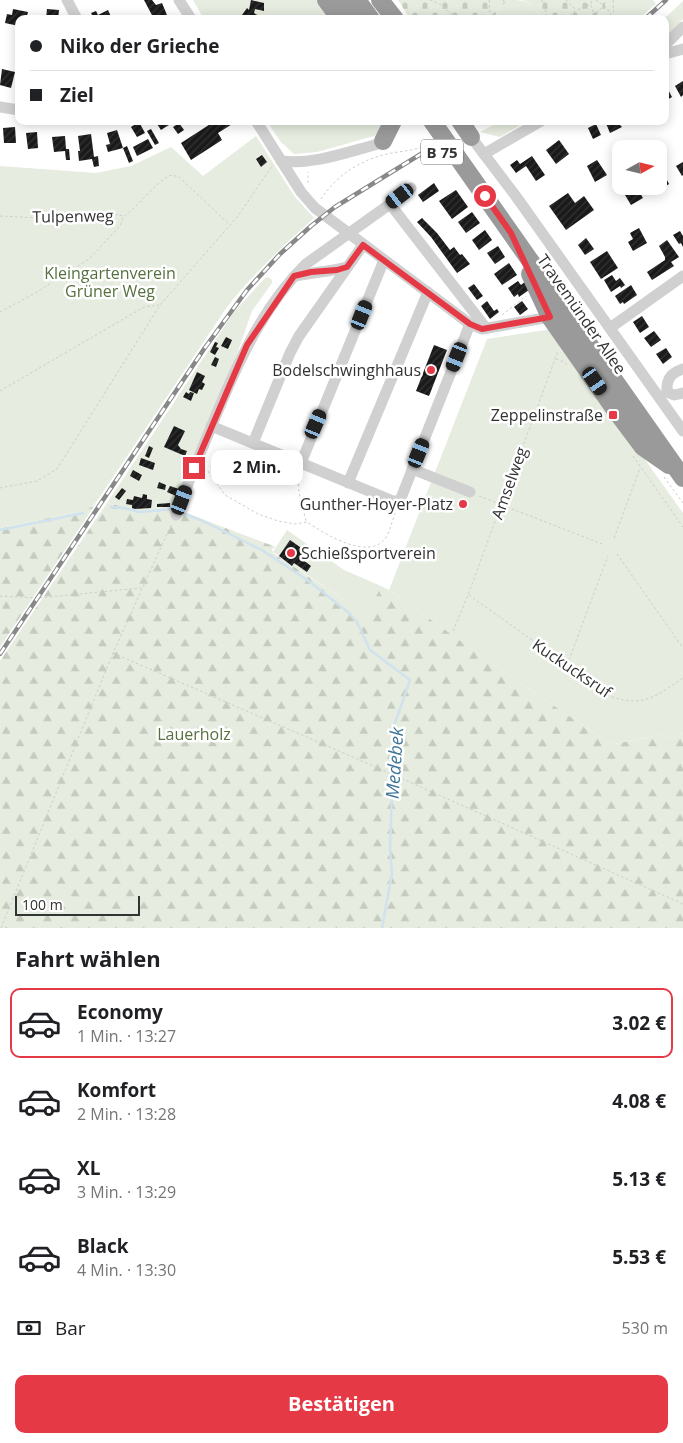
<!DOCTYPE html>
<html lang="de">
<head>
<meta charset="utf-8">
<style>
	body { margin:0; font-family:"Open Sans",sans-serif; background:#f6f6f6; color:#202124; height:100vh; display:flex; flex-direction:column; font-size:19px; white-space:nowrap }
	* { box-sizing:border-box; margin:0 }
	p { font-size:16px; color:#757577 }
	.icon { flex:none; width:28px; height:28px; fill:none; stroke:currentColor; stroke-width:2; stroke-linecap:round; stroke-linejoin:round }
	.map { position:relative; height:928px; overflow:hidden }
	.sheet { display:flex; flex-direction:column; background:#fff; flex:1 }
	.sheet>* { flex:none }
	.banner { position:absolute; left:15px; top:15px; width:654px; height:110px; border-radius:10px; box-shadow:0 2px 12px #0003; display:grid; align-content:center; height:110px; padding:0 15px; background:#fff }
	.needle { width:32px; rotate:82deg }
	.buttons { position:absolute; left:612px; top:140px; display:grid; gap:10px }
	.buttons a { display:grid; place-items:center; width:55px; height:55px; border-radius:10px; background:#fff; box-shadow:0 2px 12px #0003; font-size:25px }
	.scale { position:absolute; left:15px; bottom:12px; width:125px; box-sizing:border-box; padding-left:5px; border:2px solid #333; border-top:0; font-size:14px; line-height:18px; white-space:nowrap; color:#333; -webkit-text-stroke:4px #fff; paint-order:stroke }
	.end { position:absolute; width:22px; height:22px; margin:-11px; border:6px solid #e63946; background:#fff; box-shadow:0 0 0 2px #fff }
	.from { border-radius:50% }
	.bubble { position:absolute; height:35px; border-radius:10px; background:#fff; box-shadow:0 2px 12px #0003; font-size:16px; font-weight:700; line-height:35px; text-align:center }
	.car { position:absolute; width:15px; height:30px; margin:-15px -8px; border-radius:6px; box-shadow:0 0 4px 1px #0007; background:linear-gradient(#222 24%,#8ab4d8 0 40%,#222 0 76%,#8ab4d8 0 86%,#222 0) }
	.banner b { display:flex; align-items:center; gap:18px; height:48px; font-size:19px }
	.banner b+b { border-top:1px solid #e0e0e0 }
	.banner i { width:12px; height:12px; background:#202124 }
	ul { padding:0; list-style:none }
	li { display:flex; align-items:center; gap:15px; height:70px; margin:0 10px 8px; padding:0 5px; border:2px solid transparent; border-radius:10px }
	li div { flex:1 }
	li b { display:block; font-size:19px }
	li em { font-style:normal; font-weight:700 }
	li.selected { border-color:#e63946 }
	li>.icon { width:45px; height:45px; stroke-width:1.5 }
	h2 { padding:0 15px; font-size:22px; line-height:60px }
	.pay { display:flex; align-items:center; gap:12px; height:55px; padding:0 15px; font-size:19px }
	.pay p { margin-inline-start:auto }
	.button { display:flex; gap:10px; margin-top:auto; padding:10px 15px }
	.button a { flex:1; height:58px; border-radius:10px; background:#e63946; color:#fff; font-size:20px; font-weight:700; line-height:58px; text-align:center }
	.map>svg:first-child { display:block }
</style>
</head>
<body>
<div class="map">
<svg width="683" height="928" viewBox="0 0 683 928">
	<defs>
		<pattern id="forest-firs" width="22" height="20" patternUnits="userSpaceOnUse" patternTransform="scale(1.25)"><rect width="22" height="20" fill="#e6ecdf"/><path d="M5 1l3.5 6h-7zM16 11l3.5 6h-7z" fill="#c6cbc0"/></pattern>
		<pattern id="cemetery-stones" width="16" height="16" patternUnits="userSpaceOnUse" patternTransform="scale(1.25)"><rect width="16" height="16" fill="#e6ecdf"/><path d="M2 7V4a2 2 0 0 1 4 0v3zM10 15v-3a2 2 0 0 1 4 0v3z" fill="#c6cbc0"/></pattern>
		<pattern id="building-hatch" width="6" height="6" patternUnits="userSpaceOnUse" patternTransform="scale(1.25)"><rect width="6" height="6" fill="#1a1a1a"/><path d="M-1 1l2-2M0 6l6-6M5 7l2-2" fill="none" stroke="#333"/></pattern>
	</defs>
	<rect width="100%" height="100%" fill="#fff"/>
	<g fill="#e6ecdf">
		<path d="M193,0H316L330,19H204Z"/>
		<path d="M512,0C526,0 537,4 540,19H494C497,9 502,3 512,0Z"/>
		<path d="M605,0H653L656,4L638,19H596L605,10Z"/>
		<path d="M683,1V19L665,37L664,19Z"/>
		<path d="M267,121H385L380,130L374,136L317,152L294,154L280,141Z"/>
		<path d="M501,121H527L500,137L480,132Z"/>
		<path d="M256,136L295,197L314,218C283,246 253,274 227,307L97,501L90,508L78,512L0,528V166L96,173L131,166L171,147L203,176Z"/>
		<path d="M268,277L272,280V283L252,311L237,354L173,508L137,510L107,503L234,312L265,278Z"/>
		<path d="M552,329L683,513V733L676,739L658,735L614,744L608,742L517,681L389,590L487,339Z"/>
		<path d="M287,530L344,570L381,586L364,624L343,599L273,552Z"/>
	</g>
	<g fill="url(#forest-firs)">
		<path d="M97,502L0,647V528L78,512L90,508Z"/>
		<path d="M107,503L137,510L173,508L276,547L272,549L273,553L343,599L364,623L381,586L389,590L517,681L608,742L615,744L658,735L676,739L683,733V928H0V661Z"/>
	</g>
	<g fill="url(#cemetery-stones)">
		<path d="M398,0H512C502,3 497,9 494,19H410Z"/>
		<path d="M522,0H605V10L596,19H540C538,9 532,3 522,0Z"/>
	</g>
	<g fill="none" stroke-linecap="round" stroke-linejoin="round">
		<g stroke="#cfe2ee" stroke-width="2.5">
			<path d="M111,507L124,508L140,512L173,509"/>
			<path d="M180,512L203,521L262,550L310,582L349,613L357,622L370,650L410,680L394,726L390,850L392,873L382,928"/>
			<path d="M0,530L83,513"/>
		</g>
	</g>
	<g fill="url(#building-hatch)">
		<path d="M144,0H152L156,5L162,3L167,15L159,19H154Z"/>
		<path d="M251,0L264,3V11L255,9L254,13L264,19H243L245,17L242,15L247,8L249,10Z"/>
		<path d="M13,9L28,12L26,19H19V26L5,23L7,14L12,15Z"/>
		<path d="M47,9L59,10L58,19H46Z"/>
		<path d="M108,10L112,19H90L93,17L91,13L96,11L98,15Z"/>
		<path d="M2,69L15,72L11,88L0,85Z"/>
		<path d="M683,81V95L681,97L675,86Z"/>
		<path d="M665,84L672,97L665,101Z"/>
		<path d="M155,121H171L172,123L161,130Z"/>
		<path d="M215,121H237L218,133L222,140L191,160L181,143Z"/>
		<path d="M605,121H616L622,127L610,133Z"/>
		<path d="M139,122L145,133L137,137L131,127Z"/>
		<path d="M179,123L184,130L178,134L173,127Z"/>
		<path d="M596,124L601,135L593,139L588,128Z"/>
		<path d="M15,127L16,143H4L3,128Z"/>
		<path d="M151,129L159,143L155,145L147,131Z"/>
		<path d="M117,130L123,148L108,152L106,145L110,144L107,133Z"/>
		<path d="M37,132L38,148L28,149L26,133Z"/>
		<path d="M91,134L94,157L98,156L99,166L94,167L92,159L79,161L78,151H80L78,136Z"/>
		<path d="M65,136L66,149H69L70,160H66L65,151L54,152L52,137Z"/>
		<path d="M148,139L153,148L137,156L133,147Z"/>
		<path d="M559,140L569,154L556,164L546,150Z"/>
		<path d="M127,146L133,161L129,163L123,148Z"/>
		<path d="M262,155L267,162L261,167L256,159Z"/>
		<path d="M532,156L545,175L536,181L526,166L516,173L510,165L517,160L520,164Z"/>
		<path d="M597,160L607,175L595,182L587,166Z"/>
		<path d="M683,162V175L682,176L676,166Z"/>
		<path d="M664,174L669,184L658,191L655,186H659V177Z"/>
		<path d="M434,183L439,191L423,202L418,195Z"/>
		<path d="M637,188L643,198L631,205L625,195Z"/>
		<path d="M456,190L468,207L452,219L439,201Z"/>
		<path d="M568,193L575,203L584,196L594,210L566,230L549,206Z"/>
		<path d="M472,212L480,223L466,233L458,222Z"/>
		<path d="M422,218L437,233L450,250L454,247L460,255L462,254L470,264L457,273L431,237L417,222Z"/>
		<path d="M639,228L647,243L633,251L628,242L633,239L630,233Z"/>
		<path d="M485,230L492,240L479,250L472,240Z"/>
		<path d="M680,231L683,236V247L681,243L679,244L673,235Z"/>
		<path d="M586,238L594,249L585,255L578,245Z"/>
		<path d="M667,240L679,257L671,262L674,266L652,280L647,272L665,260V257L659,246Z"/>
		<path d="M498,246L505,257L495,264L487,253Z"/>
		<path d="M607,251L618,268L601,279L590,262Z"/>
		<path d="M509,263L517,275L502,285L494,274Z"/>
		<path d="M612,275L616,281L620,278L625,285L621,288L620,286L611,292L604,280Z"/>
		<path d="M518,281L521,285L526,281L529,290L519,297L518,294L514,297L508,288Z"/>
		<path d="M474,284L483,296L477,300L468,288Z"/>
		<path d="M631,285L637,295L624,304L623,302L620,304L615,296Z"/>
		<path d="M487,301L494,311L497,309L499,312L490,319L481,306Z"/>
		<path d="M522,301L528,309L520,315L514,307Z"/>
		<path d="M642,316L649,327L640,333L633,322Z"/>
		<path d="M654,331L661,340L651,347L644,338Z"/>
		<path d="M226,337L232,340L228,349L221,346Z"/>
		<path d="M215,342L218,343L216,347L219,348L215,355L210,352Z"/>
		<path d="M434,345L447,350L429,396L416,391Z"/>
		<path d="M666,348L672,357L663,364L656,354Z"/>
		<path d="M215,357L219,359L216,367L211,365Z"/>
		<path d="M197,372L205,376L202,382L205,384L202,390L199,389L197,394L189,390Z"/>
		<path d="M186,392L189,394L190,392L194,393L191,401L183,397Z"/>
		<path d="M174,426L185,431L178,445L181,449L187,451L185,456L164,447Z"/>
		<path d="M149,446L153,448L149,458L145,456Z"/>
		<path d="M141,458L155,463L153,470L139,465Z"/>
		<path d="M133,470L142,475L139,481L130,476Z"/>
		<path d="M159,482L166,485L165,490L157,488Z"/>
		<path d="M170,486L179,489L176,496L167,492Z"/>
		<path d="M122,488L126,491L119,500L115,497Z"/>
		<path d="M143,494L147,495V499L152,500L151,508L135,509L132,508V505L126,504L127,499L133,500L134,496L142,498Z"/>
		<path d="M170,503V507H157V504Z"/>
		<path d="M290,540L307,552L302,559L311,566L307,572L294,563L292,566L279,556Z"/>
	</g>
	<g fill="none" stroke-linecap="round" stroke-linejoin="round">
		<g stroke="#cdcdcd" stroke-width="1" stroke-dasharray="2.5 2.5" stroke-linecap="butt">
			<path d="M430,0L441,5L450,13L451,19"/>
			<path d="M489,0L490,19"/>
			<path d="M503,0L505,3"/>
			<path d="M542,0L548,19"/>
			<path d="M566,0L576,10"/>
			<path d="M596,0L606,7L614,19"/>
			<path d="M613,0L614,18"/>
			<path d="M591,5L593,12H598L603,6"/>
			<path d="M451,13L462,19"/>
			<path d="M566,19L577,10L591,4L592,0"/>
			<path d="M308,183V172"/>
			<path d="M321,199C336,176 360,160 387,154C400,151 413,151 425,146"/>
			<path d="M0,216L59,219L112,214L124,216C138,207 159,178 172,175L179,177L229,224"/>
			<path d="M0,312L37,292L89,259L120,226L123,217"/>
			<path d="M502,315L526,296"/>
			<path d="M556,359L564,362L568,366"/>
			<path d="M0,391L144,307L159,305"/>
			<path d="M633,456L683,527"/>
			<path d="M205,467L225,495L258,514L278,521L295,524L307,522C323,533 365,559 383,541C390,534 392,520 396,511"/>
			<path d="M298,474L299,493L306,521"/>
			<path d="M664,477L683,503"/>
			<path d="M0,488L37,481L57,469L160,305L238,216L272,166"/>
			<path d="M479,496L602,544"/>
			<path d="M614,538L640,468"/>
			<path d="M617,554L683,648"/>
			<path d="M469,595L612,697C645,707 656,696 683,678"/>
			<path d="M0,596L38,598L141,588"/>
			<path d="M453,631L468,595L558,351"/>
			<path d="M113,653L394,775L683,904"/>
			<path d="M567,665L608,556"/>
			<path d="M1,928L113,653L172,523"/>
		</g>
		<g stroke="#d0d0d0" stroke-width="11">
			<path d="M67,0L77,19"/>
			<path d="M179,0L191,19"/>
			<path d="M665,45L683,27"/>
			<path d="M665,54L683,49"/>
			<path d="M0,107L19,110"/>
			<path d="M256,121L301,192L315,208L470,324L482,329L550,317"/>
			<path d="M471,137L515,195L683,431"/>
			<path d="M484,154L541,121"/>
			<path d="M281,161C314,165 347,152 378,144L383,141"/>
			<path d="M390,204L411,188"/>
			<path d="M296,276C313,272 330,272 347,267"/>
			<path d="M610,328L683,276"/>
			<path d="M667,392C666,379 671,373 683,369"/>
			<path d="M667,392L674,395L683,393"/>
			<path d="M211,426L393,501H398L401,498L470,324"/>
			<path d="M253,443L290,353L299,336L363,245"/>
			<path d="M301,463L384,260"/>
			<path d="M412,469L470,492"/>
			<path d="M348,483L428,292"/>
			<path d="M176,515C190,477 206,439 222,401C243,352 267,302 306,264L390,204L486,328"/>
		</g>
		<g stroke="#9a9a9a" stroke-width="18">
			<path d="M326,0L340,19"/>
			<path d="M342,0L356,19"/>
			<path d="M357,0L371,19"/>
			<path d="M380,0L395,19"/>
			<path d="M432,121L683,478"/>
			<path d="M460,121L471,137"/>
			<path d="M383,141L393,121"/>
			<path d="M530,274L550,317L616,411L643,447L669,465"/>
		</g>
		<g stroke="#888" stroke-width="4.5">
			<g id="rail">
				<path d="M645,19L666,0"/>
				<path d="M474,123L477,121"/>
				<path d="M0,654L204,349L247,290L280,254L311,226L335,207L429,149"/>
			</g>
		</g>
		<use href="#rail" stroke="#fff" stroke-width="2.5" stroke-dasharray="8" stroke-linecap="butt"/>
	</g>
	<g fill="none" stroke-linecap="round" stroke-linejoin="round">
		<path stroke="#e63946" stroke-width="6" d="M194,468L247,345L294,276L311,272L337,270L347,267L363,245L470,324L482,329L550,317L511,233L485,196"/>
	</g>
	<g fill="#e63946" stroke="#fff" stroke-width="2">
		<circle cx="431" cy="370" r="5"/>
		<rect x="608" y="410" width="10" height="10" rx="2.5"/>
		<circle cx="463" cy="504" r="5"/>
		<circle cx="291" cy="553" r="5"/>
	</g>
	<g text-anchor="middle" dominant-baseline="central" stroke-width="5" stroke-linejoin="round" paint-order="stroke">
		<rect fill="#fff" stroke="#707070" stroke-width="1" x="421" y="139.5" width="42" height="25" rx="4"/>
		<g font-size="15" font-weight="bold" fill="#333">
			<text x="442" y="152">B 75</text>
		</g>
		<g font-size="16" fill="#333" stroke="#fff">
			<text transform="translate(73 216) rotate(-1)">Tulpenweg</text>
			<text transform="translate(582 314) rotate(55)">Travemünder Allee</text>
			<text transform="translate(509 483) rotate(-70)">Amselweg</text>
			<text transform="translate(572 668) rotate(34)">Kuckucksruf</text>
		</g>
		<g font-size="16" fill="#56703f" stroke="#fff">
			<text x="110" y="273">Kleingartenverein<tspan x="110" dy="18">Grüner Weg</tspan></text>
			<text x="194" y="734">Lauerholz</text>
		</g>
		<g font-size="16" fill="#333" stroke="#fff" text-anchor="end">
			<text x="421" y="370">Bodelschwinghhaus</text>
			<text x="603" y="415">Zeppelinstraße</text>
			<text x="453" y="504">Gunther-Hoyer-Platz</text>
			<text x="301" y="553" text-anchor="start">Schießsportverein</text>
		</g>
		<g font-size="18" font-style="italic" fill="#3f7597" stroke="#fff">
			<text transform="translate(394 763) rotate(-86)">Medebek</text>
		</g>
	</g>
</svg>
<div class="buttons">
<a><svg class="needle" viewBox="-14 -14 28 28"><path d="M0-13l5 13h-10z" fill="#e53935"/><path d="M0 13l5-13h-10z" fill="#757577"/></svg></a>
</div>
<div class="scale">100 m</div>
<i class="end from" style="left:485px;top:196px"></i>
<i class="end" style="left:194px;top:468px"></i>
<div class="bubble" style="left:211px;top:450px;width:92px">2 Min.</div>
<i class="car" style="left:400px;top:196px;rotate:233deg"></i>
<i class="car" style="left:362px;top:315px;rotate:22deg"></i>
<i class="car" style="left:457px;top:357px;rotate:202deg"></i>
<i class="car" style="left:595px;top:381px;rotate:145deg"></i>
<i class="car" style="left:316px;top:424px;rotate:23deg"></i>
<i class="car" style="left:419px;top:453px;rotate:22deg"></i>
<i class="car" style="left:182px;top:500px;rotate:21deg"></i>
<div class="banner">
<b><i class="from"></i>Niko der Grieche</b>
<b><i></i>Ziel</b>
</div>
</div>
<section class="sheet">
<h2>Fahrt wählen</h2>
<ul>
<li class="selected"><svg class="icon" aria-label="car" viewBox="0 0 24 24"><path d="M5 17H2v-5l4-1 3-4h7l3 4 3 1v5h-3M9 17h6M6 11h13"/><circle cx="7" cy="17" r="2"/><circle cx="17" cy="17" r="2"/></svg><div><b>Economy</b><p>1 Min. · 13:27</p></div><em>3.02 €</em></li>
<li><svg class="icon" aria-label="car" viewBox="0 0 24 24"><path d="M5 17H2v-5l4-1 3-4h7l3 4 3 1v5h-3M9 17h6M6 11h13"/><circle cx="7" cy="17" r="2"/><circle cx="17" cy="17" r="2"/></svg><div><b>Komfort</b><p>2 Min. · 13:28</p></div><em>4.08 €</em></li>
<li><svg class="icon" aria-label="car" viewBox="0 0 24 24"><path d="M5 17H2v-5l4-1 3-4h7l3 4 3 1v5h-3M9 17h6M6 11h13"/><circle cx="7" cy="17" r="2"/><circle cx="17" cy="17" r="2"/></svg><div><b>XL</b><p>3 Min. · 13:29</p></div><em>5.13 €</em></li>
<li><svg class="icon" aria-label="car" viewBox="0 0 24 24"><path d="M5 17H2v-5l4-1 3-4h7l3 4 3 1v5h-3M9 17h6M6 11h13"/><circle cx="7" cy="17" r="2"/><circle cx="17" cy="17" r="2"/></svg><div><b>Black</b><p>4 Min. · 13:30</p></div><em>5.53 €</em></li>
</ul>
<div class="pay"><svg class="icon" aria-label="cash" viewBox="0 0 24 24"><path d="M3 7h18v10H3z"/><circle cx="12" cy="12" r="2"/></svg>Bar<p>530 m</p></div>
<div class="button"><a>Bestätigen</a></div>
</section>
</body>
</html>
